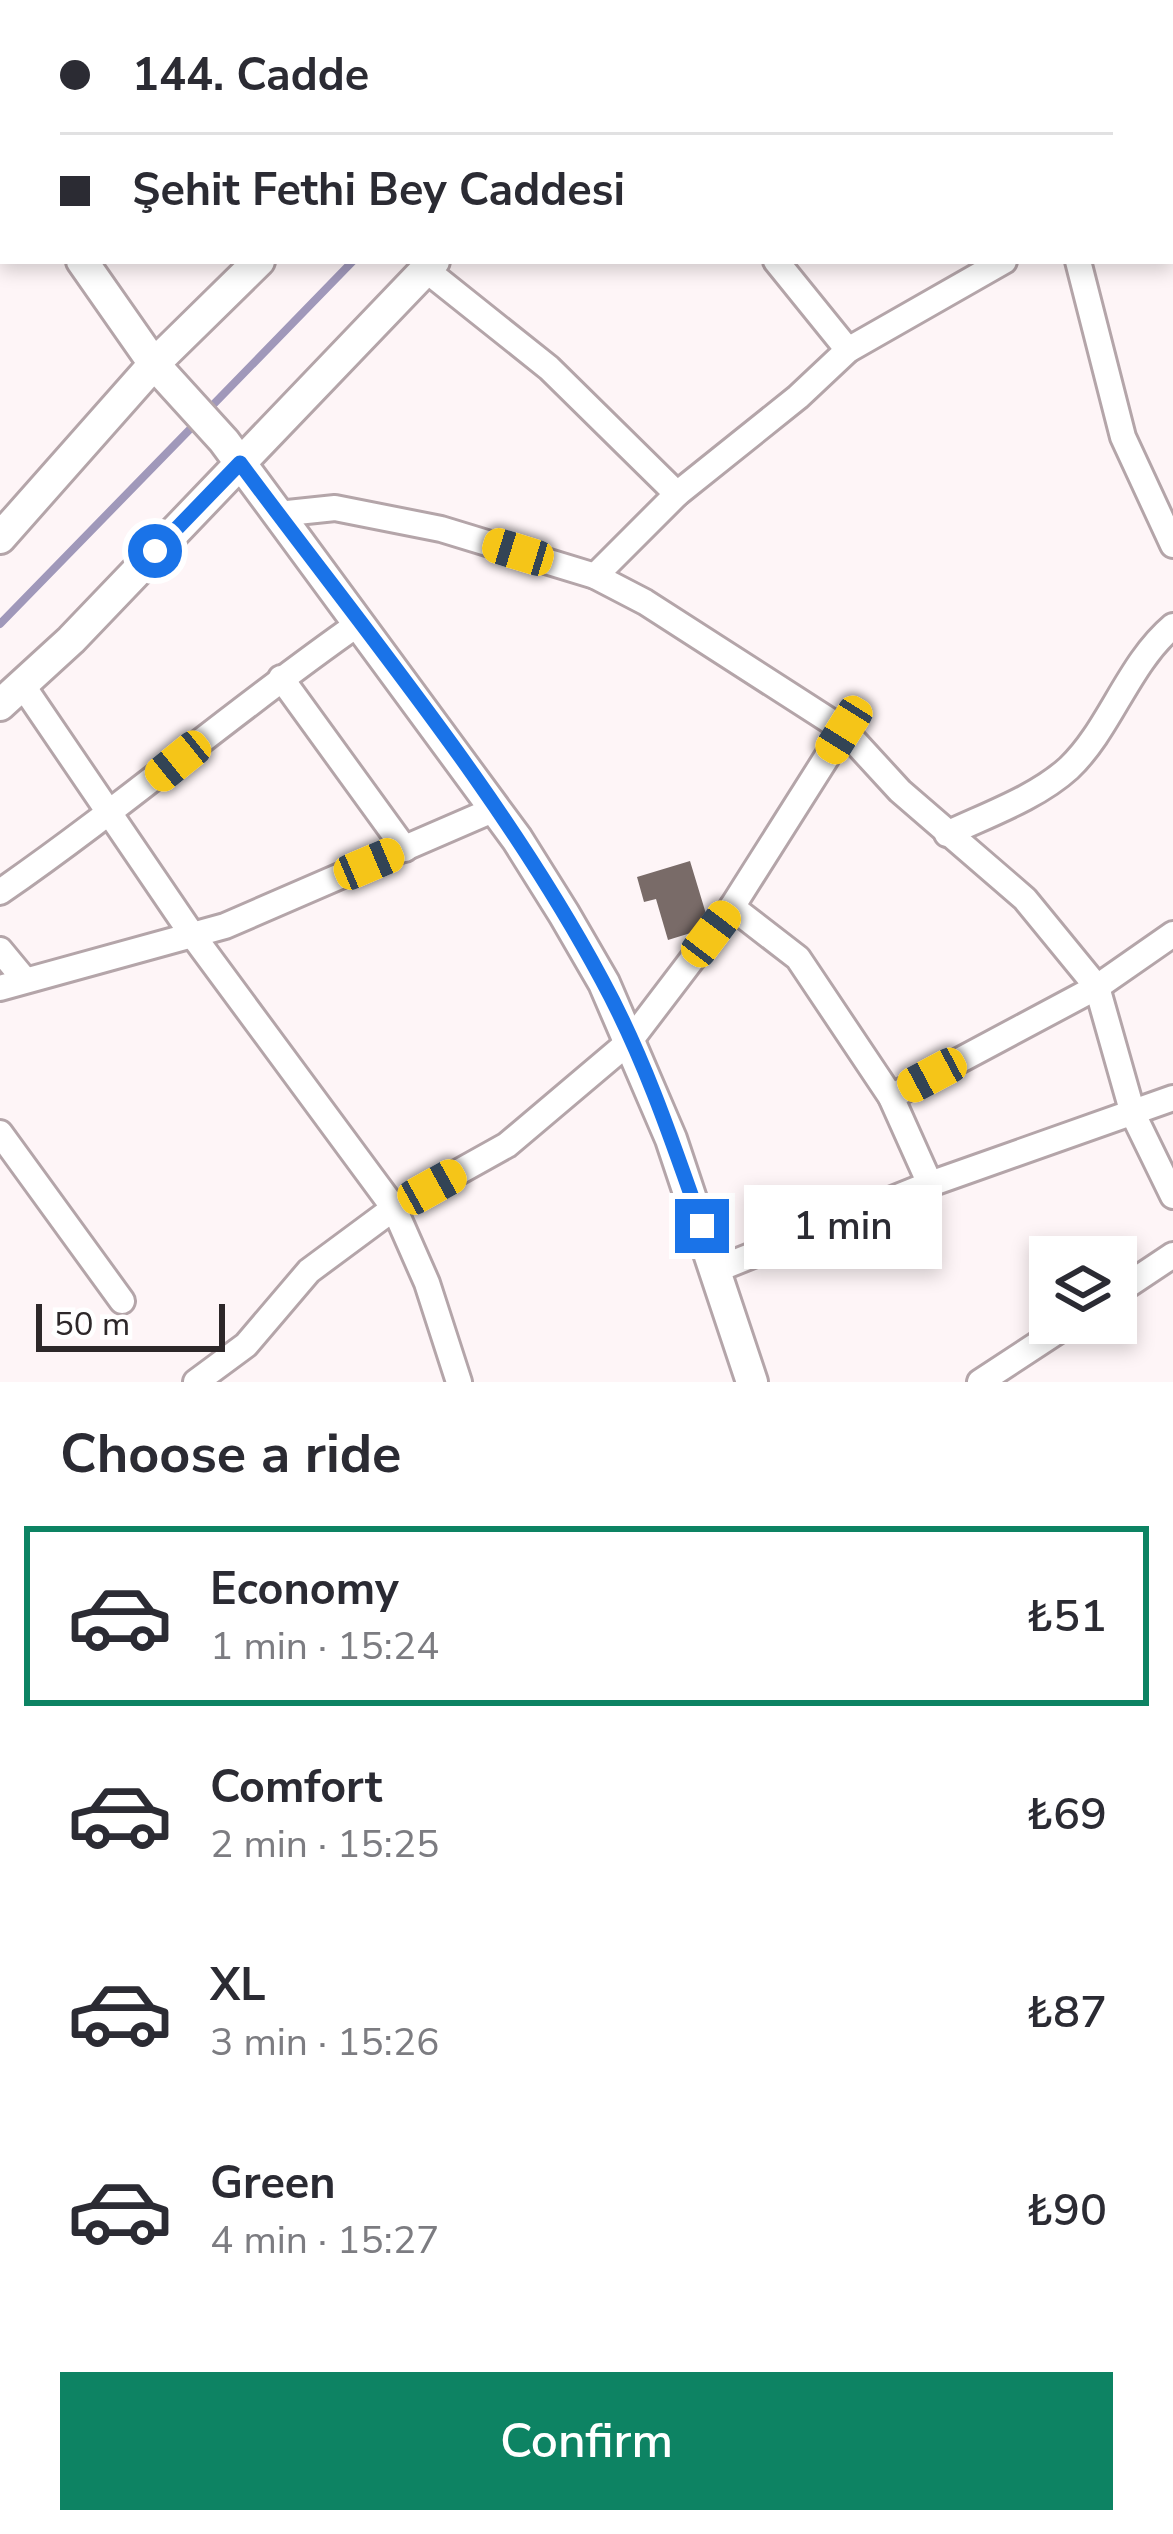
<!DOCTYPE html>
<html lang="en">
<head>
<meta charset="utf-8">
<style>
	body { margin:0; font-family:"Nunito Sans",sans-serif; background:#f7f7f7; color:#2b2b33; height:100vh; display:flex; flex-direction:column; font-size:45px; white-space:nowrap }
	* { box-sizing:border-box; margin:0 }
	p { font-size:39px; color:#7c7c81 }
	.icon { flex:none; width:66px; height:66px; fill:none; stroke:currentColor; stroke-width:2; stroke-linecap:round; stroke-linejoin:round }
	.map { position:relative; height:1382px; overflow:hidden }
	.drawer { display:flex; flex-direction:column; background:#fff; flex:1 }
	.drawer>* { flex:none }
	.top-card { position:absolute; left:0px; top:0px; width:1173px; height:264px; box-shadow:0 6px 18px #0003; display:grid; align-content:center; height:264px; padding:0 60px; background:#fff }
	.fabs { position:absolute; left:1029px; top:1236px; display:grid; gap:24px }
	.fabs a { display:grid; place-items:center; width:108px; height:108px; border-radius:0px; background:#fff; box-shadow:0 6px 18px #0003; font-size:60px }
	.scale { position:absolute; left:36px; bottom:30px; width:189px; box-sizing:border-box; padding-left:12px; border:6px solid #2d2729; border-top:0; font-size:33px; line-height:42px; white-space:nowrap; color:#2d2729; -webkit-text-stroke:9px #fff; paint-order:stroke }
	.end { position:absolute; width:54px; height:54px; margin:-27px; border:15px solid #1a73e8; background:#fff; box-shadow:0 0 0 6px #fff }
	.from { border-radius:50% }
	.bubble { position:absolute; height:84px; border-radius:0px; background:#fff; box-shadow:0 6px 18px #0003; font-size:39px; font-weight:600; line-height:84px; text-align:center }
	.car { position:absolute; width:36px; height:72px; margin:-36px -18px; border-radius:15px; box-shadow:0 0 9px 3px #0007; background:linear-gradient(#f5c518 24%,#345 0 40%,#f5c518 0 76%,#345 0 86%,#f5c518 0) }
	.top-card b { display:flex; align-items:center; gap:42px; height:114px; font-size:45px }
	.top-card b+b { border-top:3px solid #e1e1e2 }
	.top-card i { width:30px; height:30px; background:#2b2b33 }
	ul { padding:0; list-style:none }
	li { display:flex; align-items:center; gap:36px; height:180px; margin:0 24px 18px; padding:0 36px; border:6px solid transparent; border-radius:0px }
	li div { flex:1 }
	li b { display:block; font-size:45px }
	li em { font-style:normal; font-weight:600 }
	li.active { border-color:#0d8363 }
	li>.icon { width:108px; height:108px; stroke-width:1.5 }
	h2 { padding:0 60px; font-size:54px; line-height:144px }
	.cta { display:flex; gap:24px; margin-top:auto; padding:24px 60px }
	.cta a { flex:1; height:138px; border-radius:0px; background:#0d8363; color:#fff; font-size:48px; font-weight:600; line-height:138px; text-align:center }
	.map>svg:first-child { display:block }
</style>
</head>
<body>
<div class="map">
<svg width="1173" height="1382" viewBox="0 0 1173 1382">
	<rect width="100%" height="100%" fill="#fef5f7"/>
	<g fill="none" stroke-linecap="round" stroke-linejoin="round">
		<g stroke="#a098ba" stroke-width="8">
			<path d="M836,3L845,0"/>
			<path d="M206,412L353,261"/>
			<path d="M0,624L196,423"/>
		</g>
	</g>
	<path fill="#796b68" d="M690,861L710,927L668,940L656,899L644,902L637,877Z"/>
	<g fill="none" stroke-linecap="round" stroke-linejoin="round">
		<g stroke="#b4a5a9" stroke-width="18">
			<path id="service" d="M204,3L207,0"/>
		</g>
		<g stroke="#b4a5a9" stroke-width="30">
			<g id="minor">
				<path d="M484,3L486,0"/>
				<path d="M1170,197L1173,196"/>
				<path d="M776,261L848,350"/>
				<path d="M1078,261L1123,437L1173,545"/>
				<path d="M425,269L549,368L677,494"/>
				<path d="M278,514L335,508L441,529L595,576L645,602L844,730L900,791L1025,899L1097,987L1133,1114L1173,1196"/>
				<path d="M595,576L677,494L798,397L848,350L1004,261"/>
				<path d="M281,678L405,849"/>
				<path d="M23,686L191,933L394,1208L427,1283L459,1382"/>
				<path d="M947,834C987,815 1036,798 1069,768C1110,729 1128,664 1173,626"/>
				<path d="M0,892C123,807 236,709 358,624"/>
				<path d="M732,907L798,958L891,1097L930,1184"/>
				<path d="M0,950L24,979"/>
				<path d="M0,988L225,926L495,809"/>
				<path d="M891,1097L1097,987L1173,934"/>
				<path d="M0,1133L122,1301"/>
				<path d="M718,1269L930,1184L1173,1098"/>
				<path d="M1116,1293L1173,1255"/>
				<path d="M196,1382L246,1345L309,1271L394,1208L507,1145L630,1041L732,907L844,730"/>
				<path d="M980,1382L1070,1323"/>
			</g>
		</g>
		<g stroke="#b4a5a9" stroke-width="36">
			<g id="tertiary">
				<path d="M670,3L679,0"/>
				<path d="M1013,3L1021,0"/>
				<path d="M0,142L3,147"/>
				<path d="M82,261L154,364L224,441L278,514L517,839L564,914L604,983L671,1139L752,1382"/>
				<path d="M0,538L154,364L259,261"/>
				<path d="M0,705L71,640L434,261"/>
			</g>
		</g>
		<use href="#service" stroke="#fff" stroke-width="12"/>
		<use href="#minor" stroke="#fff" stroke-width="24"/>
		<use href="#tertiary" stroke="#fff" stroke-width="30"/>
	</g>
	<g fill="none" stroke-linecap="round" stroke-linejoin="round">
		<path stroke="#1a73e8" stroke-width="15" d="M155,551L240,463C363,629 504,797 602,980C644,1057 673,1143 702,1226"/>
	</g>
</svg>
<div class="fabs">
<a><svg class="icon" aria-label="layers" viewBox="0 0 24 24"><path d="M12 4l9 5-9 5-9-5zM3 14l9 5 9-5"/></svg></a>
</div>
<div class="scale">50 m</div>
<i class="end from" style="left:155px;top:551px"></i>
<i class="end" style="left:702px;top:1226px"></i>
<div class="bubble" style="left:744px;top:1185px;width:198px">1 min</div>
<i class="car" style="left:518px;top:552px;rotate:287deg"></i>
<i class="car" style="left:844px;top:730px;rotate:212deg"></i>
<i class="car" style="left:178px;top:761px;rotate:231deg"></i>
<i class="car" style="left:369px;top:864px;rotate:67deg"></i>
<i class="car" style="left:711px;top:934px;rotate:37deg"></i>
<i class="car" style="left:932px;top:1075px;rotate:242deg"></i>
<i class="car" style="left:432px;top:1187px;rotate:61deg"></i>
<div class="top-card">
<b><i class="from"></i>144. Cadde</b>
<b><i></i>Şehit Fethi Bey Caddesi</b>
</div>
</div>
<section class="drawer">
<h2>Choose a ride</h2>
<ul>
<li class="active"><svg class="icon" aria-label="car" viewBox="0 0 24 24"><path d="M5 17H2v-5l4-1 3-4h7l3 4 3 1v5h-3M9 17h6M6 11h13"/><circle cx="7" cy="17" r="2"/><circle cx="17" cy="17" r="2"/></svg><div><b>Economy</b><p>1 min · 15:24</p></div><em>₺51</em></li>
<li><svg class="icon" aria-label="car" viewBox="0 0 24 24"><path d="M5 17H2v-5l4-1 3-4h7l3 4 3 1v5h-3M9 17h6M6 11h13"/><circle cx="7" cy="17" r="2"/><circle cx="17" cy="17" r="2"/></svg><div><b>Comfort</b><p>2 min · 15:25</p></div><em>₺69</em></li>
<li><svg class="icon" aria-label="car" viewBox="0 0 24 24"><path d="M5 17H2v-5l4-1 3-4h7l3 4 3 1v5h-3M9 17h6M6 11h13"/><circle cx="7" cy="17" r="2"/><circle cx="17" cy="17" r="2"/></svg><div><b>XL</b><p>3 min · 15:26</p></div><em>₺87</em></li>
<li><svg class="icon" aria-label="car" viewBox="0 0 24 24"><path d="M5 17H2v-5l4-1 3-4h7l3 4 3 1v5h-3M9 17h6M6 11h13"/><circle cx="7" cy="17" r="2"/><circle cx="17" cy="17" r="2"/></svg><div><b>Green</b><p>4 min · 15:27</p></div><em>₺90</em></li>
</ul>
<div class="cta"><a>Confirm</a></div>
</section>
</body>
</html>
